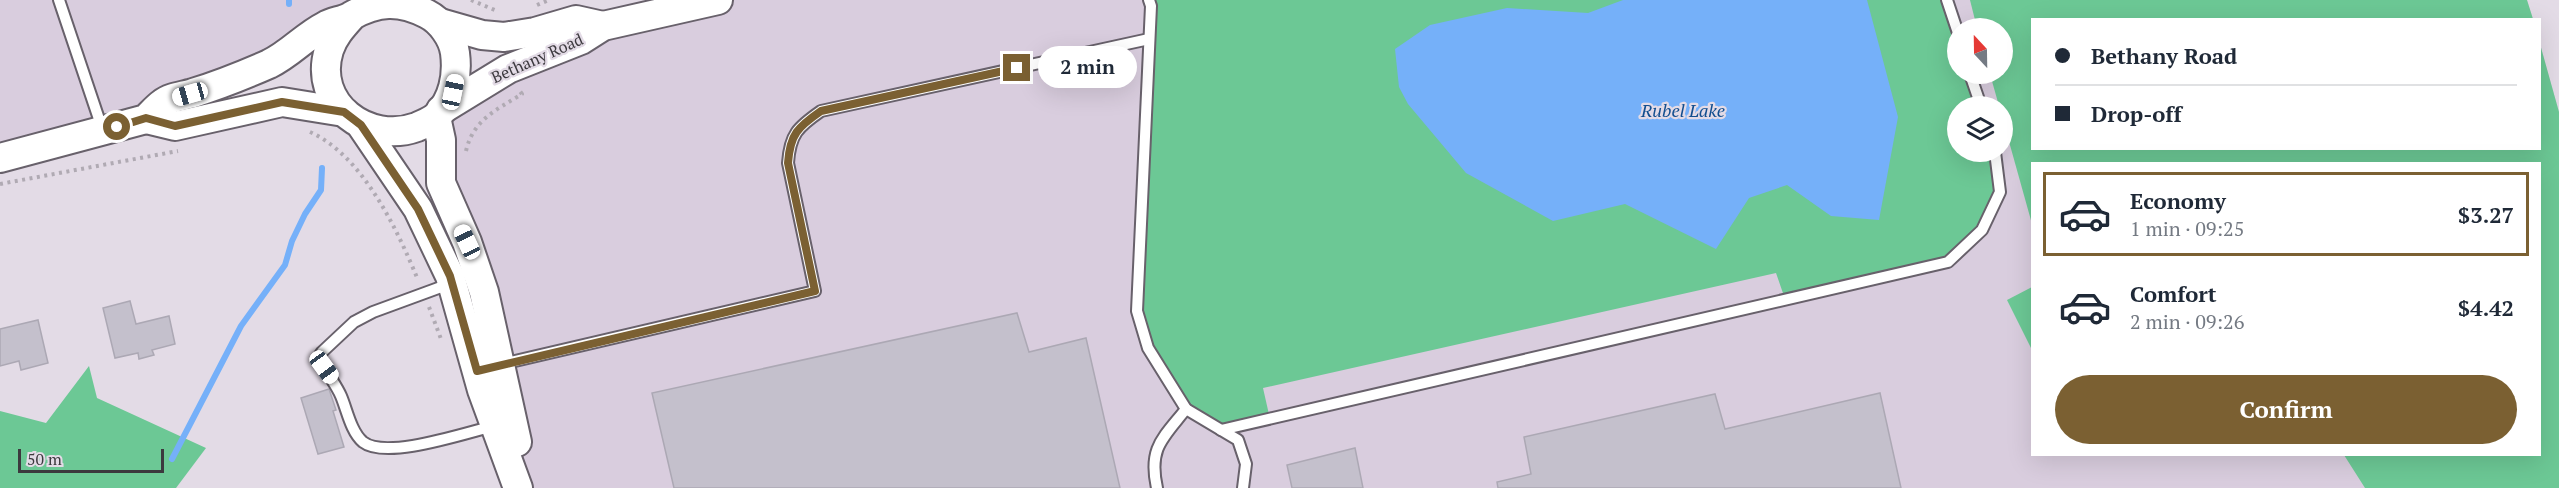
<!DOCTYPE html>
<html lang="en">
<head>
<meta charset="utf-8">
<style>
	body { margin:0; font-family:"PT Serif",serif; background:#f6f6f7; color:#1f2937; height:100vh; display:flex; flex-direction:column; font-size:22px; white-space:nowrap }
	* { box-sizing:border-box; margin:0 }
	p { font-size:20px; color:#747a83 }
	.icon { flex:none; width:33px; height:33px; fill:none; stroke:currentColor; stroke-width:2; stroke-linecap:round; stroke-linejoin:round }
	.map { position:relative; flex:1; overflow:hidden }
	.panel { position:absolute; left:2031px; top:162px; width:510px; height:294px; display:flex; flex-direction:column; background:#fff; border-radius:0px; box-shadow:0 6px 24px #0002 }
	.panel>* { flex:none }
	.guide { position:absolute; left:2031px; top:18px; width:510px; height:132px; border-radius:0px; box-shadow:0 6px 24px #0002; display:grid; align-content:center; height:132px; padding:0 24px; background:#fff }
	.needle { width:39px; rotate:338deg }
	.tools { position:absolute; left:1947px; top:18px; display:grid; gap:12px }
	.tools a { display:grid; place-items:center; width:66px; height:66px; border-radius:50%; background:#fff; box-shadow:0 6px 24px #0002; font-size:30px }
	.scale { position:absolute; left:18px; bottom:15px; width:146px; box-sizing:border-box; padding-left:6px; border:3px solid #3c393e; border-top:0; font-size:16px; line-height:21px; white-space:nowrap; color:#3c393e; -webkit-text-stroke:4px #e3dbe6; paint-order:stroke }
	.end { position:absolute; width:27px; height:27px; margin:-14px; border:8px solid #7b6032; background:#fff; box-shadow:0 0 0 3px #fff }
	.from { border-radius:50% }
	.bubble { position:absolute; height:42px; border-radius:21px; background:#fff; box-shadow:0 6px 24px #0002; font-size:20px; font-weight:700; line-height:42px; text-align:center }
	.car { position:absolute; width:18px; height:36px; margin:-18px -9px; border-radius:8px; box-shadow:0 0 4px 2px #0007; background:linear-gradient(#fff 24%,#345 0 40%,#fff 0 76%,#345 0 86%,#fff 0) }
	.guide b { display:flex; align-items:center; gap:21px; height:57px; font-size:22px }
	.guide b+b { border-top:2px solid #e0e1e3 }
	.guide i { width:15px; height:15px; background:#1f2937 }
	ul { padding:10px 0 0; list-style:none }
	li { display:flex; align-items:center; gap:18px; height:84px; margin:0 12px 9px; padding:0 12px; border:3px solid transparent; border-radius:0px }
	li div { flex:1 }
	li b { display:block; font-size:22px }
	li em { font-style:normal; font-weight:700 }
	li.active { border-color:#7b6032 }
	li>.icon { width:54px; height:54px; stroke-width:1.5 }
	.action { display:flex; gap:12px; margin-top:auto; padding:12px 24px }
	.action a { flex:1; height:69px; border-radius:36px; background:#7b6032; color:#fff; font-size:24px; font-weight:700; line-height:69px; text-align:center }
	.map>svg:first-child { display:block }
</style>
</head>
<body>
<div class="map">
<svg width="2559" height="488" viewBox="0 0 2559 488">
	<rect width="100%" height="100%" fill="#e3dbe6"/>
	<g fill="#d9cdde" fill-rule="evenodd">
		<path d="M0,0H353L190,94L0,158Z"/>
		<path d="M719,0H2527L2533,19L2032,20V148H2540V44L2559,112V488H527L467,242L441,110L482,84ZM1958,28H2002V74H1958ZM1958,106H2002V152H1958ZM2032,164H2540V454H2032Z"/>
	</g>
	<g fill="#6cc895">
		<path d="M1155,0H1947L1957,33L1958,74H1970L1981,106H1958V152H1995L2000,192L1982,230L1948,262L1785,299L1776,273L1263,388L1270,419L1221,430L1186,409L1148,348L1137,311L1151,6Z"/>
		<path d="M1970,0H2527L2533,19L2032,20V148H2540V44L2559,112V488H2365L2344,455L2540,454V164H2032V224L2003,120L2002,106H1999L1990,74H2002V28H1977Z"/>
		<path d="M2032,287V350L2007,300Z"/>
		<path d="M89,366L97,398L206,448L176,488H0V411L46,423Z"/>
	</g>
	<path fill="#75b0f9" d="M1623,0H1867L1898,117L1879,220L1831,216L1787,185L1749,198L1716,249L1625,204L1553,221L1466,173L1408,104L1399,87L1395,49L1430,25L1507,8L1588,13Z"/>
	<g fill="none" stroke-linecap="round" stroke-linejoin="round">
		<g stroke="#75b0f9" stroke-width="6">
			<path d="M289,0V4"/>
			<path d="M172,459L241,326L285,265L292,241L305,214L321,190L322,168"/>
		</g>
	</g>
	<g fill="#c4c0cc" stroke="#aca8b4" stroke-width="1.5">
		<path d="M130,301L136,324L169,316L175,344L152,350L154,355L139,359L138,353L115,358L103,308Z"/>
		<path d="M1017,313L1029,352L1086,338L1120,488H674L652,393Z"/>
		<path d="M38,320L48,363L21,370L19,361L0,366V329Z"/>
		<path d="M329,389L336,410L333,411L344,447L318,454L301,398Z"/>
		<path d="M1880,393L1901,488H1498L1497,482L1531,474L1524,437L1715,394L1725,429Z"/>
		<path d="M1355,448L1363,488H1292L1287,465Z"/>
	</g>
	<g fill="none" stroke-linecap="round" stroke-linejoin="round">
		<g stroke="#68616b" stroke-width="14">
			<g id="lane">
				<path d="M59,0L103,131"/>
				<path d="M1149,0L1151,6L1137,311L1148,348L1186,409L1238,440L1246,464L1243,488"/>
				<path d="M1947,0L1958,33"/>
				<path d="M1970,74L1981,106"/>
				<path d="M452,283L373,312L354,322L322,352L320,355C323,370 335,382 341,396C347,410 351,432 363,442C386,460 465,433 494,426"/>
				<path d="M502,364L815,291L788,163C790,134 798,127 821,111L1149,39"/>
				<path d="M1221,430L1948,262L1982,230L2000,192L1995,152"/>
				<path d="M1157,488C1148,448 1163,438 1186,409"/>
			</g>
		</g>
		<g stroke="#68616b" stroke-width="32">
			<g id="secondary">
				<path d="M440,23L482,35L504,37L535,32L576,20L603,26"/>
				<path d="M441,110L508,69L581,40L603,26L718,0"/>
				<path d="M436,117L441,140V183L467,242L484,292L517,442"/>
				<path d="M146,119L175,126L282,102L344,112"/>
				<path d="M361,125L418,209L450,276L482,390L518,488"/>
				<path d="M0,158L146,119C152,113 157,107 163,103C170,97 184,96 193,93C219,85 244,75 269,64C290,54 305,36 325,26C333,21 343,21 351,16C378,1 399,0 427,14C441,21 453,38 455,53C458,76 453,100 437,116C432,121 423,124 417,127C368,145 312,104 329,50C333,37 342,27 351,17"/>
			</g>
		</g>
		<g stroke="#b0aab3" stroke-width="4" stroke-dasharray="3 4.5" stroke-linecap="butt">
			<path d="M471,0L497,11"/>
			<path d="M537,5L549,0"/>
			<path d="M310,132C363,156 397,229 418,280"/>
			<path d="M466,151C473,120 496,110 522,94L519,90"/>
			<path d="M0,184L178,151"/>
			<path d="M429,307L441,339"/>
		</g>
		<use href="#lane" stroke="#fff" stroke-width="10"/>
		<use href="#secondary" stroke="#fff" stroke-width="28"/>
	</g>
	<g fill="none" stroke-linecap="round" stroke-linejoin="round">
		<path stroke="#7b6032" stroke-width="8" d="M117,127L146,118L175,126L282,102L344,112L361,125L418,209L450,276L477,371L815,291L788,163C790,134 798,127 821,111L1017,68"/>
	</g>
	<g text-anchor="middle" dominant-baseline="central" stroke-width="4.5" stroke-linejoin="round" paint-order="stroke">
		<g font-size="16" fill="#3c393e" stroke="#e3dbe6">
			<text transform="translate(537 58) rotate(-24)">Bethany Road</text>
		</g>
		<g font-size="18" font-style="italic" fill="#124e8f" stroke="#e3dbe6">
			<text x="1683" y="110">Rubel Lake</text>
		</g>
	</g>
</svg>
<div class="tools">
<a><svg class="needle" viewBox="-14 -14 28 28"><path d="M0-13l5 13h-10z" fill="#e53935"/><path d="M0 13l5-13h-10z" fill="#747a83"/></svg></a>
<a><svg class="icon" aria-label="layers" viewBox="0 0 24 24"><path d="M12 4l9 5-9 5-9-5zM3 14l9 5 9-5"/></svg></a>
</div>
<div class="scale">50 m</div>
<i class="end from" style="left:117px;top:127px"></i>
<i class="end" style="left:1017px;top:68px"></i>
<div class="bubble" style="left:1038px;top:46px;width:99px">2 min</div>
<i class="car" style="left:453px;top:92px;rotate:12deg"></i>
<i class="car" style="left:190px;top:94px;rotate:254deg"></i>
<i class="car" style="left:467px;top:242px;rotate:335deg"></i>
<i class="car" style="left:324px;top:367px;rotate:144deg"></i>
<div class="guide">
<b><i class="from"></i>Bethany Road</b>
<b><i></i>Drop-off</b>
</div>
<section class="panel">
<ul>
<li class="active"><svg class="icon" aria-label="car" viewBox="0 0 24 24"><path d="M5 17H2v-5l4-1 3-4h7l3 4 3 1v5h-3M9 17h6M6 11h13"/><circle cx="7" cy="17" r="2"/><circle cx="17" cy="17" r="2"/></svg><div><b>Economy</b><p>1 min · 09:25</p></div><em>$3.27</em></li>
<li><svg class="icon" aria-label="car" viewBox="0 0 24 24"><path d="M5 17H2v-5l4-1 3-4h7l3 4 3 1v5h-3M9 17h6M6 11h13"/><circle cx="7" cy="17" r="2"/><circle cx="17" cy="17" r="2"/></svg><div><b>Comfort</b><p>2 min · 09:26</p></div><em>$4.42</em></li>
</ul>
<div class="action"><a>Confirm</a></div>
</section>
</div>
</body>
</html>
